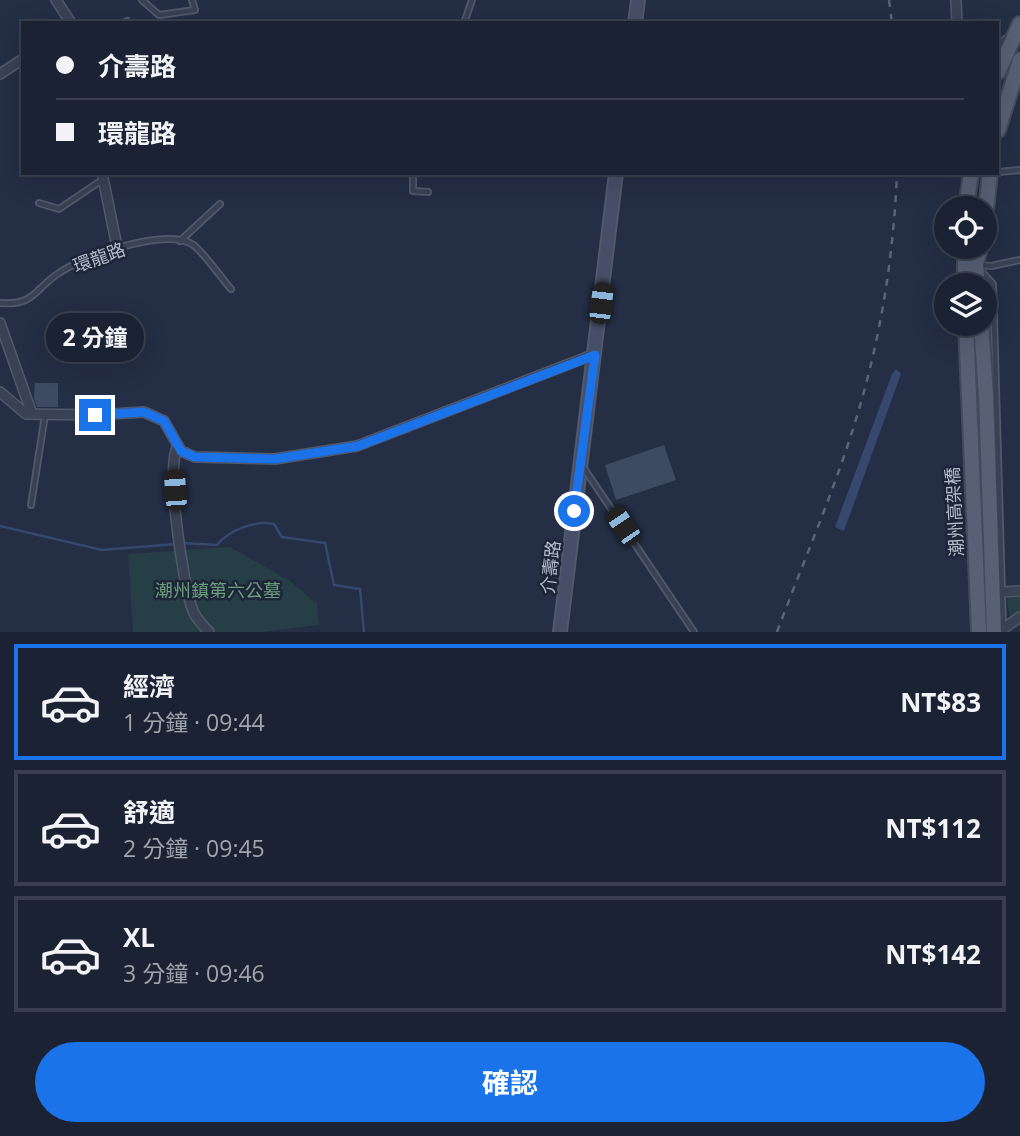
<!DOCTYPE html>
<html lang="zh-TW">
<head>
<meta charset="utf-8">
<style>
	body { margin:0; font-family:"Open Sans","Noto Sans TC",sans-serif; background:#242a3b; color:#f1f3f6; height:100vh; display:flex; flex-direction:column; font-size:26px; white-space:nowrap }
	* { box-sizing:border-box; margin:0 }
	p { font-size:23px; color:#a0a4ac }
	.icon { flex:none; width:38px; height:38px; fill:none; stroke:currentColor; stroke-width:2; stroke-linecap:round; stroke-linejoin:round }
	.map { position:relative; height:632px; overflow:hidden }
	.side { display:flex; flex-direction:column; background:#1b2233; flex:1 }
	.side>* { flex:none }
	.guide { position:absolute; left:21px; top:21px; width:978px; height:154px; border-radius:0px; box-shadow:0 7px 28px #0002,0 0 0 2px #393f4e; display:grid; align-content:center; height:154px; padding:0 35px; background:#1b2233 }
	.buttons { position:absolute; left:934px; top:196px; display:grid; gap:14px }
	.buttons a { display:grid; place-items:center; width:63px; height:63px; border-radius:50%; background:#1b2233; box-shadow:0 7px 28px #0002,0 0 0 2px #393f4e; font-size:35px }
	.end { position:absolute; width:32px; height:32px; margin:-16px; border:9px solid #1a73e8; background:#fff; box-shadow:0 0 0 4px #fff }
	.from { border-radius:50% }
	.bubble { position:absolute; height:49px; border-radius:24px; background:#1b2233; box-shadow:0 7px 28px #0002,0 0 0 2px #393f4e; font-size:23px; font-weight:700; line-height:49px; text-align:center }
	.car { position:absolute; width:21px; height:42px; margin:-21px -10px; border-radius:9px; box-shadow:0 0 5px 2px #0007; background:linear-gradient(#222 24%,#8ab4d8 0 40%,#222 0 76%,#8ab4d8 0 86%,#222 0) }
	.guide b { display:flex; align-items:center; gap:24px; height:66px; font-size:26px }
	.guide b+b { border-top:2px solid #393f4e }
	.guide i { width:18px; height:18px; background:#f1f3f6 }
	ul { padding:12px 0 0; list-style:none }
	li { display:flex; align-items:center; gap:21px; height:116px; margin:0 14px 10px; padding:0 21px; border:4px solid #393f4e; border-radius:0px }
	li div { flex:1 }
	li b { display:block; font-size:26px }
	li em { font-style:normal; font-weight:700 }
	li.active { border-color:#1a73e8 }
	li>.icon { width:63px; height:63px; stroke-width:1.5 }
	.primary-button { display:flex; gap:14px; margin-top:auto; padding:14px 35px }
	.primary-button a { flex:1; height:80px; border-radius:42px; background:#1a73e8; color:#fff; font-size:28px; font-weight:700; line-height:80px; text-align:center }
	.map>svg:first-child { display:block }
</style>
</head>
<body>
<div class="map">
<svg width="1020" height="632" viewBox="0 0 1020 632">
	<rect width="100%" height="100%" fill="#242e44"/>
	<g fill="#263e45">
		<path d="M230,547L290,581L317,604L319,625L262,632H133L128,554Z"/>
		<path d="M1020,596V611L1010,619L1007,599Z"/>
	</g>
	<path fill="#36486d" d="M896,369L901,374L844,531L835,527L892,374Z"/>
	<g fill="none" stroke-linecap="round" stroke-linejoin="round">
		<g stroke="#36486d" stroke-width="2.5">
			<path d="M0,526L102,550L176,544"/>
			<path d="M182,543L217,545C229,530 255,520 274,524L282,537L325,543L334,585L360,589L364,632"/>
		</g>
	</g>
	<g fill="#3e4962">
		<path d="M35,383H58V407H37L34,399Z"/>
		<path d="M664,445L676,480L616,500L605,465Z"/>
	</g>
	<g fill="none" stroke-linecap="round" stroke-linejoin="round">
		<g stroke="#51596b" stroke-width="8">
			<g id="lane">
				<path d="M142,0L159,15L195,10L192,0"/>
				<path d="M123,23L127,21"/>
				<path d="M464,23L472,0"/>
				<path d="M998,172L1020,170"/>
				<path d="M413,173V191L428,192"/>
				<path d="M39,203L59,209L102,180"/>
				<path d="M180,241L220,204"/>
				<path d="M979,265L991,266L1020,260"/>
				<path d="M981,271L993,284L1003,629"/>
				<path d="M0,303C35,306 34,289 59,273C84,256 164,228 192,244C202,250 222,279 231,289"/>
				<path d="M583,467L694,632"/>
				<path d="M31,505L45,415"/>
			</g>
		</g>
		<g stroke="#51596b" stroke-width="12">
			<g id="street">
				<path d="M56,0L71,23"/>
				<path d="M956,0L957,23"/>
				<path d="M998,47L1011,37"/>
				<path d="M0,74L23,59"/>
				<path d="M102,173L117,247"/>
				<path d="M0,323L32,414"/>
				<path d="M0,392L26,414L95,415L144,412L164,421L181,451L195,457L275,459L357,446L595,354"/>
				<path d="M178,446C165,465 183,586 193,611C196,619 203,625 209,632"/>
				<path d="M1002,592L1020,591"/>
				<path d="M1003,629L1020,617"/>
			</g>
		</g>
		<g stroke="#51596b" stroke-width="16">
			<g id="secondary">
				<path d="M635,23L638,0"/>
				<path d="M560,632L616,173"/>
			</g>
		</g>
		<g stroke="#424a5d" stroke-width="18">
			<g id="primary">
				<path d="M998,72L1020,24"/>
				<path d="M998,130L1020,60"/>
				<path d="M966,208L971,173"/>
				<path d="M985,219L990,173"/>
				<path d="M965,247V285"/>
				<path d="M978,285L976,265L980,247"/>
				<path d="M966,324L979,632"/>
				<path d="M981,324L986,395L994,632"/>
			</g>
		</g>
		<use href="#lane" stroke="#394154" stroke-width="4.5"/>
		<use href="#street" stroke="#394154" stroke-width="9"/>
		<use href="#secondary" stroke="#464f67" stroke-width="12"/>
		<use href="#primary" stroke="#576074" stroke-width="14"/>
		<g stroke="#5b647b" stroke-width="2.5" stroke-dasharray="7 7" stroke-linecap="butt">
			<path d="M889,0L892,23"/>
			<path d="M777,632C806,554 841,476 863,395C883,323 894,248 897,173"/>
		</g>
	</g>
	<g fill="none" stroke-linecap="round" stroke-linejoin="round">
		<path stroke="#1a73e8" stroke-width="9" d="M95,415L144,412L164,421L181,451L195,457L275,459L358,446L595,355L574,511"/>
	</g>
	<g text-anchor="middle" dominant-baseline="central" stroke-width="5" stroke-linejoin="round" paint-order="stroke">
		<g font-size="18" fill="#b6bdcd" stroke="#1d2639">
			<text transform="translate(99 257) rotate(-20)">環龍路</text>
			<text transform="translate(954 512) rotate(-93)">潮州高架橋</text>
			<text transform="translate(550 567) rotate(-83)">介壽路</text>
		</g>
		<g font-size="18" fill="#6ba07d" stroke="#1d2639">
			<text x="218" y="590">潮州鎮第六公墓</text>
		</g>
	</g>
</svg>
<div class="buttons">
<a><svg class="icon" aria-label="locate" viewBox="0 0 24 24"><circle cx="12" cy="12" r="6"/><path d="M12 2v4M12 18v4M2 12h4M18 12h4"/></svg></a>
<a><svg class="icon" aria-label="layers" viewBox="0 0 24 24"><path d="M12 4l9 5-9 5-9-5zM3 14l9 5 9-5"/></svg></a>
</div>
<i class="end from" style="left:574px;top:511px"></i>
<i class="end" style="left:95px;top:415px"></i>
<div class="bubble" style="left:46px;top:313px;width:98px">2 分鐘</div>
<i class="car" style="left:601px;top:303px;rotate:7deg"></i>
<i class="car" style="left:175px;top:490px;rotate:356deg"></i>
<i class="car" style="left:623px;top:526px;rotate:326deg"></i>
<div class="guide">
<b><i class="from"></i>介壽路</b>
<b><i></i>環龍路</b>
</div>
</div>
<section class="side">
<ul>
<li class="active"><svg class="icon" aria-label="car" viewBox="0 0 24 24"><path d="M5 17H2v-5l4-1 3-4h7l3 4 3 1v5h-3M9 17h6M6 11h13"/><circle cx="7" cy="17" r="2"/><circle cx="17" cy="17" r="2"/></svg><div><b>經濟</b><p>1 分鐘 · 09:44</p></div><em>NT$83</em></li>
<li><svg class="icon" aria-label="car" viewBox="0 0 24 24"><path d="M5 17H2v-5l4-1 3-4h7l3 4 3 1v5h-3M9 17h6M6 11h13"/><circle cx="7" cy="17" r="2"/><circle cx="17" cy="17" r="2"/></svg><div><b>舒適</b><p>2 分鐘 · 09:45</p></div><em>NT$112</em></li>
<li><svg class="icon" aria-label="car" viewBox="0 0 24 24"><path d="M5 17H2v-5l4-1 3-4h7l3 4 3 1v5h-3M9 17h6M6 11h13"/><circle cx="7" cy="17" r="2"/><circle cx="17" cy="17" r="2"/></svg><div><b>XL</b><p>3 分鐘 · 09:46</p></div><em>NT$142</em></li>
</ul>
<div class="primary-button"><a>確認</a></div>
</section>
</body>
</html>
